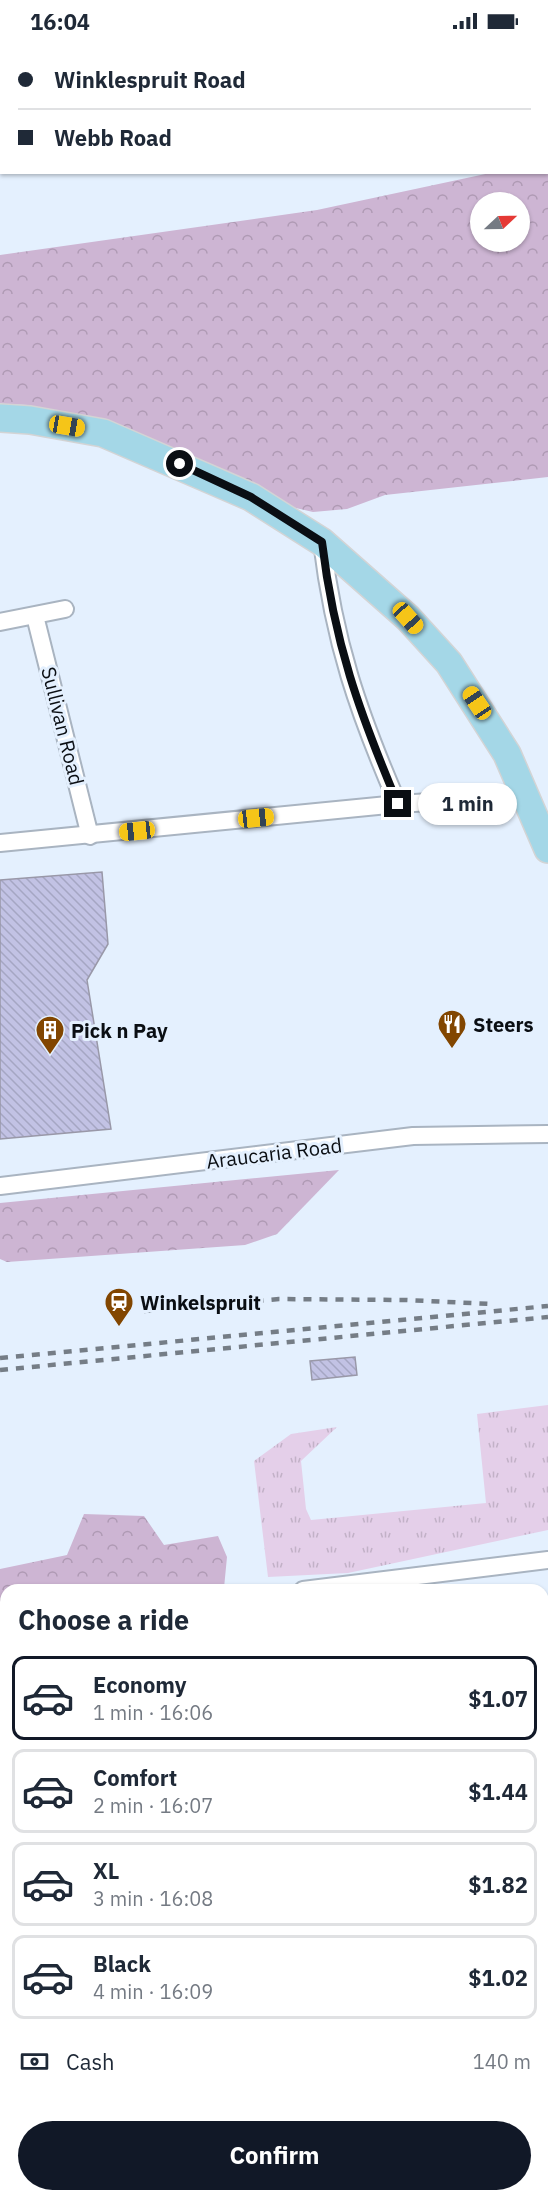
<!DOCTYPE html>
<html lang="en">
<head>
<meta charset="utf-8">
<style>
	body { margin:0; font-family:"IBM Plex Sans",sans-serif; background:#f6f6f7; color:#1f2937; height:100vh; display:flex; flex-direction:column; font-size:22px; white-space:nowrap }
	* { box-sizing:border-box; margin:0 }
	p { font-size:20px; color:#747a83 }
	.icon { flex:none; width:33px; height:33px; fill:none; stroke:currentColor; stroke-width:2; stroke-linecap:round; stroke-linejoin:round }
	.map { position:relative; flex:1; overflow:hidden }
	.sheet { position:absolute; left:0px; top:1542px; width:549px; height:618px; display:flex; flex-direction:column; background:#fff; border-radius:18px 18px 0 0; box-shadow:0 2px 4px #0004 }
	.sheet>* { flex:none }
	.hud { position:absolute; left:0px; top:0px; width:549px; height:132px; box-shadow:0 2px 4px #0004; display:grid; align-content:center; height:132px; padding:0 18px; background:#fff }
	.needle { width:39px; rotate:68deg }
	.buttons { position:absolute; left:470px; top:150px; display:grid; gap:12px }
	.buttons a { display:grid; place-items:center; width:60px; height:60px; border-radius:50%; background:#fff; box-shadow:0 2px 4px #0004; font-size:30px }
	.end { position:absolute; width:27px; height:27px; margin:-14px; border:8px solid #0a0e13; background:#fff; box-shadow:0 0 0 3px #fff }
	.from { border-radius:50% }
	.bubble { position:absolute; height:42px; border-radius:21px; background:#fff; box-shadow:0 2px 4px #0004; font-size:20px; font-weight:700; line-height:42px; text-align:center }
	.car { position:absolute; width:18px; height:36px; margin:-18px -9px; border-radius:8px; box-shadow:0 0 4px 2px #0007; background:linear-gradient(#f5c518 24%,#345 0 40%,#f5c518 0 76%,#345 0 86%,#f5c518 0) }
	.hud b { display:flex; align-items:center; gap:21px; height:57px; font-size:22px }
	.hud b+b { border-top:2px solid #e0e1e3 }
	.hud i { width:15px; height:15px; background:#1f2937 }
	ul { padding:0; list-style:none }
	li { display:flex; align-items:center; gap:18px; height:84px; margin:0 12px 9px; padding:0 6px; border:3px solid #e0e1e3; border-radius:12px }
	li div { flex:1 }
	li b { display:block; font-size:22px }
	li em { font-style:normal; font-weight:700 }
	li.active { border-color:#111827 }
	li>.icon { width:54px; height:54px; stroke-width:1.5 }
	h2 { padding:0 18px; font-size:27px; line-height:72px }
	.pay { display:flex; align-items:center; gap:15px; height:66px; padding:0 18px; font-size:22px }
	.pay p { margin-inline-start:auto }
	.cta { display:flex; gap:12px; margin-top:auto; padding:12px 18px }
	.cta a { flex:1; height:69px; border-radius:36px; background:#111827; color:#fff; font-size:24px; font-weight:700; line-height:69px; text-align:center }
	.status { display:flex; justify-content:space-between; align-items:center; height:42px; padding:0 30px; background:#fff; direction:ltr }
	.status svg { height:16px; fill:currentColor }
	.map>svg:first-child { display:block }
</style>
</head>
<body>
<div class="status"><b>16:04</b><svg viewBox="0 0 49 12"><path d="M0 12V9h3v3zM5 12V6h3v6zM10 12V3h3v9zM15 12V0h3v12zM26 1h20v11H26zM47 4h2v5h-2z"/></svg></div>
<div class="map">
<svg width="548" height="2160" viewBox="0 0 548 2160">
	<defs>
		<pattern id="grass-tufts" width="24" height="20" patternUnits="userSpaceOnUse" patternTransform="scale(1.5)"><rect width="24" height="20" fill="#e4cfe9"/><path d="M3 7l-1-3M5 7V3M7 7l1-3M15 17l-1-3M17 17v-4M19 17l1-3" fill="none" stroke="#c2b1c7"/></pattern>
		<pattern id="forest-crowns" width="20" height="18" patternUnits="userSpaceOnUse" patternTransform="scale(1.5)"><rect width="20" height="18" fill="#cdb5d3"/><path d="M2 6a3 3 0 1 1 6 0M12 15a3 3 0 1 1 6 0" fill="none" stroke="#af9ab4"/></pattern>
		<pattern id="building-back-hatch" width="6" height="6" patternUnits="userSpaceOnUse" patternTransform="scale(1.5)"><rect width="6" height="6" fill="#c2c2e4"/><path d="M-1 5l2 2M0 0l6 6M5-1l2 2" fill="none" stroke="#a5a6c3"/></pattern>
	</defs>
	<rect width="100%" height="100%" fill="#e4f0fe"/>
	<path fill="url(#grass-tufts)" d="M548,1363V1488L348,1531L268,1535L254,1419L291,1392L337,1385L301,1419L306,1467L311,1478L486,1461L477,1372Z"/>
	<g fill="url(#forest-crowns)" fill-rule="evenodd">
		<path d="M548,124V435L385,453L347,467L313,470L283,463L131,393L28,363L0,362V213L317,168L490,131L548,130ZM480,160H519V200H480Z"/>
		<path d="M339,1128L277,1192L245,1203L7,1220L0,1217V1161Z"/>
		<path d="M84,1472L144,1474L164,1503L218,1494L227,1515L224,1546L6,1548V1564H0V1527L67,1513Z"/>
	</g>
	<g fill="url(#building-back-hatch)" stroke="#9998a8" stroke-width="1.5">
		<path d="M102,830L108,902L87,938L111,1087L0,1097V838Z"/>
		<path d="M355,1315L357,1333L312,1338L310,1319Z"/>
	</g>
	<g fill="none" stroke-linecap="round" stroke-linejoin="round">
		<g stroke="#a9b4c1" stroke-width="20">
			<g id="minor">
				<path d="M322,500C334,600 358,670 398,762"/>
				<path d="M35,574L90,794"/>
				<path d="M0,580L65,567"/>
				<path d="M0,801L398,762L527,754"/>
				<path d="M0,1144L413,1094L548,1092"/>
				<path d="M303,1548L548,1518"/>
				<path d="M0,1576L6,1575"/>
				<path d="M0,1943H6"/>
				<path d="M0,1981L6,1977"/>
				<path d="M543,1986H548"/>
				<path d="M543,2083L548,2039"/>
				<path d="M0,2133L6,2137"/>
				<path d="M37,2154L52,2160"/>
				<path d="M267,2160V2154"/>
				<path d="M533,2160L534,2154"/>
			</g>
		</g>
		<g stroke="#d3d4d5" stroke-width="30">
			<path id="primary" d="M0,376L30,378L103,391L251,455L322,500L408,576L449,621L507,712L548,807"/>
		</g>
		<g stroke="#d3d4d5" stroke-width="34">
			<g id="motorway">
				<path d="M268,2L281,0"/>
				<path d="M0,36H2"/>
				<path d="M0,115H2"/>
			</g>
		</g>
		<use href="#minor" stroke="#fff" stroke-width="16"/>
		<use href="#primary" stroke="#a4d7e7" stroke-width="27"/>
		<use href="#motorway" stroke="#67bdd7" stroke-width="32"/>
		<g stroke="#757d86" stroke-width="4.5" stroke-dasharray="8 8" stroke-linecap="butt">
			<path d="M144,1269L279,1257L407,1258L491,1262"/>
			<path d="M0,1316L548,1264"/>
			<path d="M0,1328L548,1275"/>
		</g>
	</g>
	<g fill="none" stroke-linecap="round" stroke-linejoin="round">
		<path stroke="#0a0e13" stroke-width="8" d="M180,422L251,455L322,500C334,600 359,670 398,762"/>
	</g>
	<defs>
		<g id="restaurant-pin" transform="scale(1.5)"><path d="M0 17L-7.5 6A9.5 9.5 0 1 1 7.5 6Z" fill="#824600" stroke="#e4f0fe"/><path d="M-5-6h1v4h1v-4h1v4h1v-4h1v5L-1.5 .5V6h-2V.5L-5-1ZM5-6V6H3V1.5H1.5Q1.5-4 5-6Z" fill="#fff"/></g>
		<g id="building-pin" transform="scale(1.5)"><path d="M0 17L-7.5 6A9.5 9.5 0 1 1 7.5 6Z" fill="#824600" stroke="#e4f0fe"/><path d="M-4-6H4V6H1V3H-1V6H-4ZM-2.5-4.3h1.7v1.8h-1.7ZM.8-4.3h1.7v1.8H.8ZM-2.5-1h1.7V.8h-1.7ZM.8-1h1.7V.8H.8Z" fill="#fff"/></g>
		<g id="station-pin" transform="scale(1.5)"><path d="M0 17L-7.5 6A9.5 9.5 0 1 1 7.5 6Z" fill="#824600" stroke="#e4f0fe"/><path d="M-3-6H3Q5-6 5-4V2Q5 4 3 4L4.5 6H3L1.5 4h-3L-3 6H-4.5L-3 4Q-5 4-5 2V-4Q-5-6-3-6ZM-3.5-4v3h7v-3ZM-3.5 1v1.5H-2V1ZM2 1v1.5H3.5V1Z" fill="#fff"/></g>
	</defs>
	<g fill-rule="evenodd">
		<use href="#restaurant-pin" x="452" y="982"/>
		<use href="#building-pin" x="50" y="988"/>
		<use href="#station-pin" x="119" y="1260"/>
	</g>
	<g text-anchor="middle" dominant-baseline="central" stroke-width="6" stroke-linejoin="round" paint-order="stroke">
		<g font-size="20" fill="#0a0e13" stroke="#e4f0fe">
			<text transform="translate(63 684) rotate(76)">Sullivan Road</text>
			<text transform="translate(274 1111) rotate(-7)">Araucaria Road</text>
		</g>
		<g font-size="20" font-weight="bold" fill="#0a0e13" stroke="#e4f0fe" text-anchor="start">
			<text x="473" y="982">Steers</text>
			<text x="71" y="988">Pick n Pay</text>
			<text x="140" y="1260">Winkelspruit</text>
		</g>
	</g>
</svg>
<div class="buttons">
<a><svg class="needle" viewBox="-14 -14 28 28"><path d="M0-13l5 13h-10z" fill="#e53935"/><path d="M0 13l5-13h-10z" fill="#747a83"/></svg></a>
</div>
<i class="end from" style="left:180px;top:422px"></i>
<i class="end" style="left:398px;top:762px"></i>
<div class="bubble" style="left:418px;top:741px;width:99px">1 min</div>
<i class="car" style="left:67px;top:384px;rotate:100deg"></i>
<i class="car" style="left:408px;top:576px;rotate:138deg"></i>
<i class="car" style="left:477px;top:661px;rotate:326deg"></i>
<i class="car" style="left:256px;top:776px;rotate:84deg"></i>
<i class="car" style="left:137px;top:789px;rotate:264deg"></i>
<div class="hud">
<b><i class="from"></i>Winklespruit Road</b>
<b><i></i>Webb Road</b>
</div>
<section class="sheet">
<h2>Choose a ride</h2>
<ul>
<li class="active"><svg class="icon" aria-label="car" viewBox="0 0 24 24"><path d="M5 17H2v-5l4-1 3-4h7l3 4 3 1v5h-3M9 17h6M6 11h13"/><circle cx="7" cy="17" r="2"/><circle cx="17" cy="17" r="2"/></svg><div><b>Economy</b><p>1 min · 16:06</p></div><em>$1.07</em></li>
<li><svg class="icon" aria-label="car" viewBox="0 0 24 24"><path d="M5 17H2v-5l4-1 3-4h7l3 4 3 1v5h-3M9 17h6M6 11h13"/><circle cx="7" cy="17" r="2"/><circle cx="17" cy="17" r="2"/></svg><div><b>Comfort</b><p>2 min · 16:07</p></div><em>$1.44</em></li>
<li><svg class="icon" aria-label="car" viewBox="0 0 24 24"><path d="M5 17H2v-5l4-1 3-4h7l3 4 3 1v5h-3M9 17h6M6 11h13"/><circle cx="7" cy="17" r="2"/><circle cx="17" cy="17" r="2"/></svg><div><b>XL</b><p>3 min · 16:08</p></div><em>$1.82</em></li>
<li><svg class="icon" aria-label="car" viewBox="0 0 24 24"><path d="M5 17H2v-5l4-1 3-4h7l3 4 3 1v5h-3M9 17h6M6 11h13"/><circle cx="7" cy="17" r="2"/><circle cx="17" cy="17" r="2"/></svg><div><b>Black</b><p>4 min · 16:09</p></div><em>$1.02</em></li>
</ul>
<div class="pay"><svg class="icon" aria-label="cash" viewBox="0 0 24 24"><path d="M3 7h18v10H3z"/><circle cx="12" cy="12" r="2"/></svg>Cash<p>140 m</p></div>
<div class="cta"><a>Confirm</a></div>
</section>
</div>
</body>
</html>
